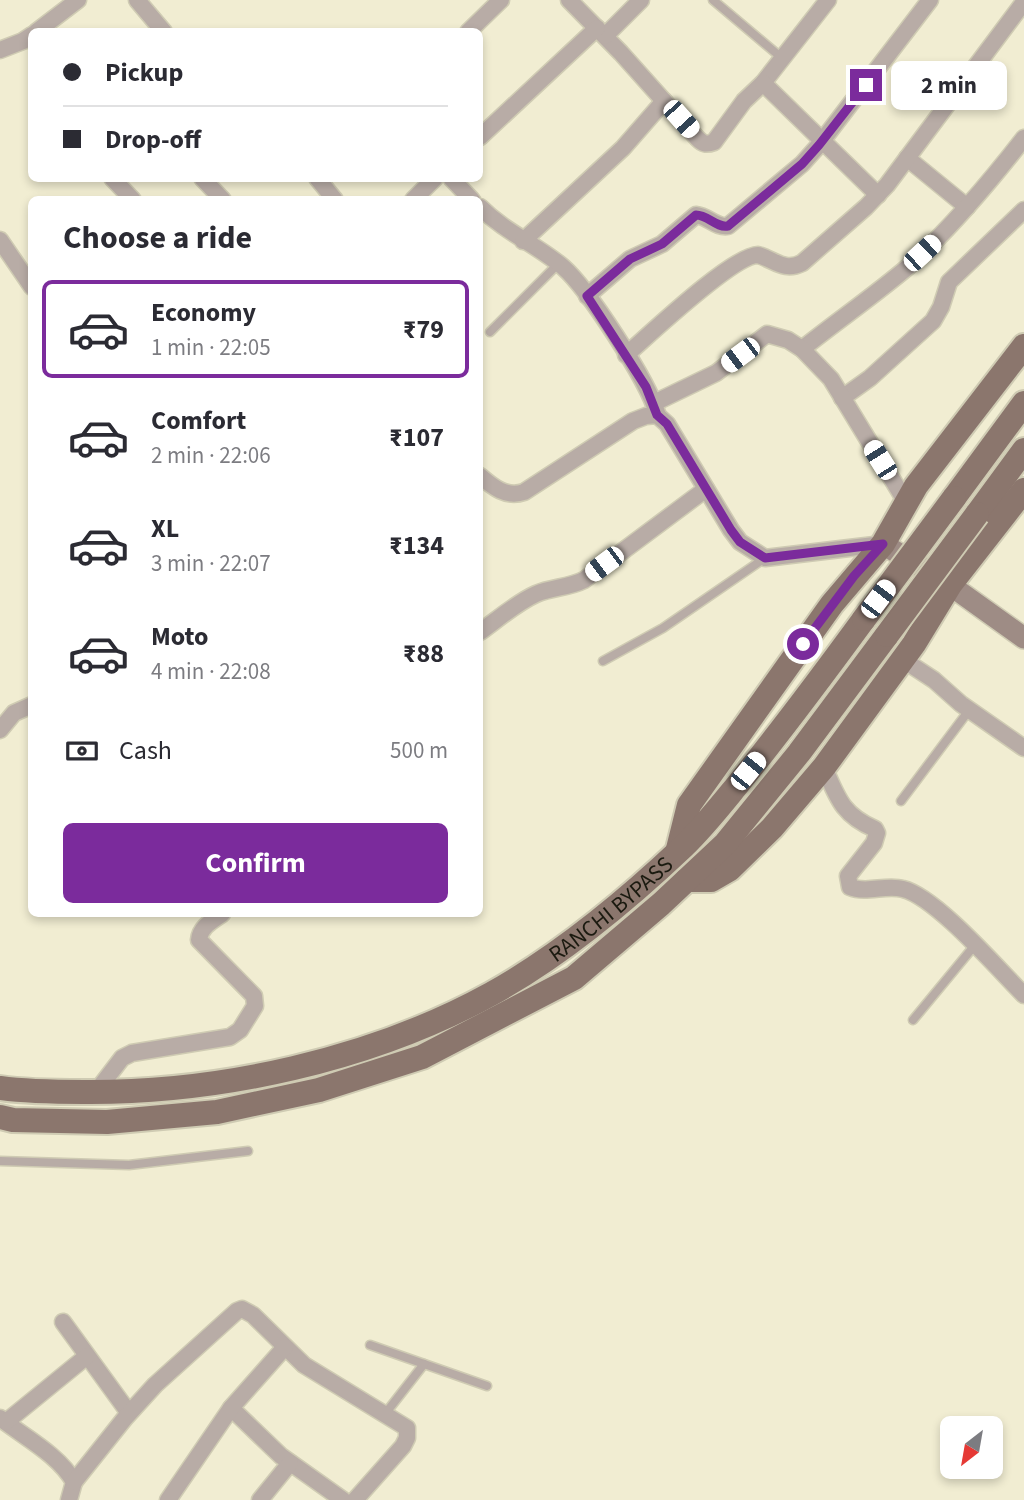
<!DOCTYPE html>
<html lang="en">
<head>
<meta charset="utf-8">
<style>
	body { margin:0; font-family:"Source Sans 3",sans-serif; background:#f2f2f3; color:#2b2b33; height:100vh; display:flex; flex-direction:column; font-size:26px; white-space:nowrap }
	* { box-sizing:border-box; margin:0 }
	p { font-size:23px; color:#7c7c81 }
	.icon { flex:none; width:38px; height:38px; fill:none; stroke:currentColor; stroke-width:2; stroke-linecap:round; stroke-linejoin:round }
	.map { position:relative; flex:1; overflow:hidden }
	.side { position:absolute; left:28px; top:196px; width:455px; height:721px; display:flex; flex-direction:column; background:#fff; border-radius:10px; box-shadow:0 4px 10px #0003 }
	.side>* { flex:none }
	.hud { position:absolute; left:28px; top:28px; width:455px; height:154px; border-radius:10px; box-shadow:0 4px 10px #0003; display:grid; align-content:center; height:154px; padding:0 35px; background:#fff }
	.needle { width:46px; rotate:211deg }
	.fabs { position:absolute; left:940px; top:1416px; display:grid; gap:14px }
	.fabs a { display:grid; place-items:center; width:63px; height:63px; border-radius:10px; background:#fff; box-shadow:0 4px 10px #0003; font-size:35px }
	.end { position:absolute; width:32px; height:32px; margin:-16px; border:9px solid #7b2b9c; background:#fff; box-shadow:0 0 0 4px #fff }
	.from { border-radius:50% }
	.bubble { position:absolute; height:49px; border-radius:10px; background:#fff; box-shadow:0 4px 10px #0003; font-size:23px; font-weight:700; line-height:49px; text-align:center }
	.car { position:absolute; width:21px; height:42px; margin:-21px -10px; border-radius:9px; box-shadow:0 0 5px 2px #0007; background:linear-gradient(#fff 24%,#345 0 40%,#fff 0 76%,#345 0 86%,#fff 0) }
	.hud b { display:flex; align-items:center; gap:24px; height:66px; font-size:26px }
	.hud b+b { border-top:2px solid #e1e1e2 }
	.hud i { width:18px; height:18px; background:#2b2b33 }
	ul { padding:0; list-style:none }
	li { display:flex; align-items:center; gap:21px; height:98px; margin:0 14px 10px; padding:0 21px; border:4px solid transparent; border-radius:10px }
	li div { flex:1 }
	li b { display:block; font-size:26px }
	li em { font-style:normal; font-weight:700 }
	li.selected { border-color:#7b2b9c }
	li>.icon { width:63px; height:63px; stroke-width:1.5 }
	h2 { padding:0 35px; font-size:32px; line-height:84px }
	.pay { display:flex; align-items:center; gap:18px; height:77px; padding:0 35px; font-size:26px }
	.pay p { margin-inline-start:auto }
	.primary-button { display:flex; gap:14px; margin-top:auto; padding:14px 35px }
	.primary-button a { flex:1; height:80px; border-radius:10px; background:#7b2b9c; color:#fff; font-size:28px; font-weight:700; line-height:80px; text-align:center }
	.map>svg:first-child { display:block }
</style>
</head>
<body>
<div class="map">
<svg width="1024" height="1500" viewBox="0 0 1024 1500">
	<rect width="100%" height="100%" fill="#f1edd2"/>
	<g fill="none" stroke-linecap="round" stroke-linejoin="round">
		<g stroke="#cfcbb3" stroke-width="11">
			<g id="lane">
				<path d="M713,0L783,59"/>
				<path d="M490,332L558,264"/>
				<path d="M603,661L663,628L765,558"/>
				<path d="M901,801L970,709"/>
				<path d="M913,1020L975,945"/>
				<path d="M0,1161L129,1165L248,1151"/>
				<path d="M370,1345L487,1386"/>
				<path d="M385,1414L424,1364"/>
			</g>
		</g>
		<g stroke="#cfcbb3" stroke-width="19">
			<g id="street">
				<path d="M137,0L164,32"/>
				<path d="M569,0L621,53L697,138C703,144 706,145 714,142L744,101L763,83L828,0"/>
				<path d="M36,32L78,0"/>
				<path d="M468,32L501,0"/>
				<path d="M605,36L641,0"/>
				<path d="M0,50L23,41L32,35"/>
				<path d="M763,83L878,195"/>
				<path d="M480,137L597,28"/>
				<path d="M907,158L967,207"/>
				<path d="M112,178L133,200"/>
				<path d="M202,178L223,200"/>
				<path d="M317,178L335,200"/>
				<path d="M451,178L472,200"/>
				<path d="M413,200L435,178"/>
				<path d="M480,207C506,233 536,244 563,267C588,289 648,381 657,413"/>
				<path d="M0,240L32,287"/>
				<path d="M523,241L623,148L664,101"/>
				<path d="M587,296L630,259L662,244L696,215C708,216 716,228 728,226L802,164L819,145L930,0"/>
				<path d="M802,349C837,321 875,295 909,266C952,227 989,183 1024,138"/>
				<path d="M626,355C649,335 733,255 758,255C775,260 784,272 802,263L866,207L887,185L1024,2"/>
				<path d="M842,398L870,378L933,321L941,307L949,282L1024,210"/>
				<path d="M654,403L716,373L767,334L788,340L802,349L831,379L906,502"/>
				<path d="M480,476C493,487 506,498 524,492L633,421L646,416L657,415L667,424L731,530L740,542L765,558L883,544"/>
				<path d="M480,632C497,620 516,603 536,594C552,587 568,588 584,580L706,489"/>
				<path d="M902,659L934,680L961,704L1024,748"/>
				<path d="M0,730L14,713L32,705"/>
				<path d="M824,767C837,797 842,815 875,829L877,833L874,843L848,876L850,887C867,894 886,884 903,889C936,897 998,969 1024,995"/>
				<path d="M96,1092L122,1058L132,1053L230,1037L240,1030L255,1006L254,996L199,940C200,927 212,921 222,914"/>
				<path d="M63,1322L129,1413"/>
				<path d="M231,1408L281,1456L343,1500"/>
				<path d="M0,1418C24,1437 59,1455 74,1482L69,1500"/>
				<path d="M6,1422L87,1356"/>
				<path d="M74,1482L125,1418L155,1385L237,1311L242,1309L253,1315L304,1365L407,1428V1438L403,1446L355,1500"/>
				<path d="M168,1500L231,1408L285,1347"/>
				<path d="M260,1500L290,1463"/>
			</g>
		</g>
		<g stroke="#cfcbb3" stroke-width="24">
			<path id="secondary" d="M883,544L950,585L1024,638"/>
		</g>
		<g stroke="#cfcbb3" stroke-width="28">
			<g id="primary">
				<path d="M954,498L1024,403"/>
				<path d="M977,514L1024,450"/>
				<path d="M678,849L689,805L832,604L883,544L916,486L1024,346"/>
				<path d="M687,880H711L730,869L772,828L824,767L914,644L950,585L1024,490"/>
				<path id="s1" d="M0,1088C28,1092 56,1092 84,1092C220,1093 371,1060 491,994C561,955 625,902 683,847C703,828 721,805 739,783C782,730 823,675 864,619"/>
				<path d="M0,1117L13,1120L107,1122L217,1112L319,1090L422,1057L574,978L661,904L725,844L799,753L887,635"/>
			</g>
		</g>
		<use href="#lane" stroke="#b8aca6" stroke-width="8"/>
		<use href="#street" stroke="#b8aca6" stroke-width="16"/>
		<use href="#secondary" stroke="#9e8c85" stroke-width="21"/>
		<use href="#primary" stroke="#8b766d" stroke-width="24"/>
		<g stroke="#cfcbb3" stroke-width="28" stroke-linecap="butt">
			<g id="primary-bridge">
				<path d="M864,619L954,498"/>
				<path d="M887,635L977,514"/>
			</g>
		</g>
		<use href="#primary-bridge" stroke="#8b766d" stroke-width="24"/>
	</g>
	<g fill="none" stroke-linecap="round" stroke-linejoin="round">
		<path stroke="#7b2b9c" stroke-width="9" d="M803,644L854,576L883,544L765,558L740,542L731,530L667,424L657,415L646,387L587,296L630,259L662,244L696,215C708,215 716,228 728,226L802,164L819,145L866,85"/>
	</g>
	<g text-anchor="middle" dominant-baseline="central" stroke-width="7" stroke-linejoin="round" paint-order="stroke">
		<g font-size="23" fill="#1b1a10" stroke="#fffadf">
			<text stroke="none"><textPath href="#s1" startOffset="654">RANCHI BYPASS</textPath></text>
		</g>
	</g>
</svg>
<div class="fabs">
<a><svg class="needle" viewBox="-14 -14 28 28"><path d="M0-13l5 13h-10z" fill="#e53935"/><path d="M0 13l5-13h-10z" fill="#7c7c81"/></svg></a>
</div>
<i class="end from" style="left:803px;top:644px"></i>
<i class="end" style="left:866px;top:85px"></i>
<div class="bubble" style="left:891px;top:61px;width:116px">2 min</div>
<i class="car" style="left:681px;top:119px;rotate:138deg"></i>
<i class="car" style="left:922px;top:253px;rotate:47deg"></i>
<i class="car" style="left:740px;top:355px;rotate:233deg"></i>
<i class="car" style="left:880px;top:460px;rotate:328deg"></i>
<i class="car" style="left:604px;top:564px;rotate:233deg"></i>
<i class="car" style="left:878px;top:599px;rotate:37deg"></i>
<i class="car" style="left:748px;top:771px;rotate:39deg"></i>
<div class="hud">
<b><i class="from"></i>Pickup</b>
<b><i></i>Drop-off</b>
</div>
<section class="side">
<h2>Choose a ride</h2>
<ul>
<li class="selected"><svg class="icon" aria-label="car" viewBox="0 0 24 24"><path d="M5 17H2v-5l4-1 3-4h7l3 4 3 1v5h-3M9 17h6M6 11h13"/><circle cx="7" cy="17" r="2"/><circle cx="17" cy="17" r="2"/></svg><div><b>Economy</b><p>1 min · 22:05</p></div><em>₹79</em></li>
<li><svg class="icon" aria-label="car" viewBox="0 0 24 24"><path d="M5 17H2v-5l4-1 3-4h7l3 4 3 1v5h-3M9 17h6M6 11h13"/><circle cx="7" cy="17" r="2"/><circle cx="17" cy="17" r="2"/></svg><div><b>Comfort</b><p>2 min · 22:06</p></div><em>₹107</em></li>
<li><svg class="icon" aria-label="car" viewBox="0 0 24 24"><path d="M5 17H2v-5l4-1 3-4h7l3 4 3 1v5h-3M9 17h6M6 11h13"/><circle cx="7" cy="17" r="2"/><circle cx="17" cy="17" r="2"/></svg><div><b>XL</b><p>3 min · 22:07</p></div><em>₹134</em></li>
<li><svg class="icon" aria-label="car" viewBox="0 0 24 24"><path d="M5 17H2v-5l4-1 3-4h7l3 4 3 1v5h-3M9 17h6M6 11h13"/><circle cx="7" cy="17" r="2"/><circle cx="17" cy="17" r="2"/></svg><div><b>Moto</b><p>4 min · 22:08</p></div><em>₹88</em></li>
</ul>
<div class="pay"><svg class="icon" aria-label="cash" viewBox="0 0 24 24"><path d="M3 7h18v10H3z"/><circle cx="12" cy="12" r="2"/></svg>Cash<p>500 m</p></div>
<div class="primary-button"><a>Confirm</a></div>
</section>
</div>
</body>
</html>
